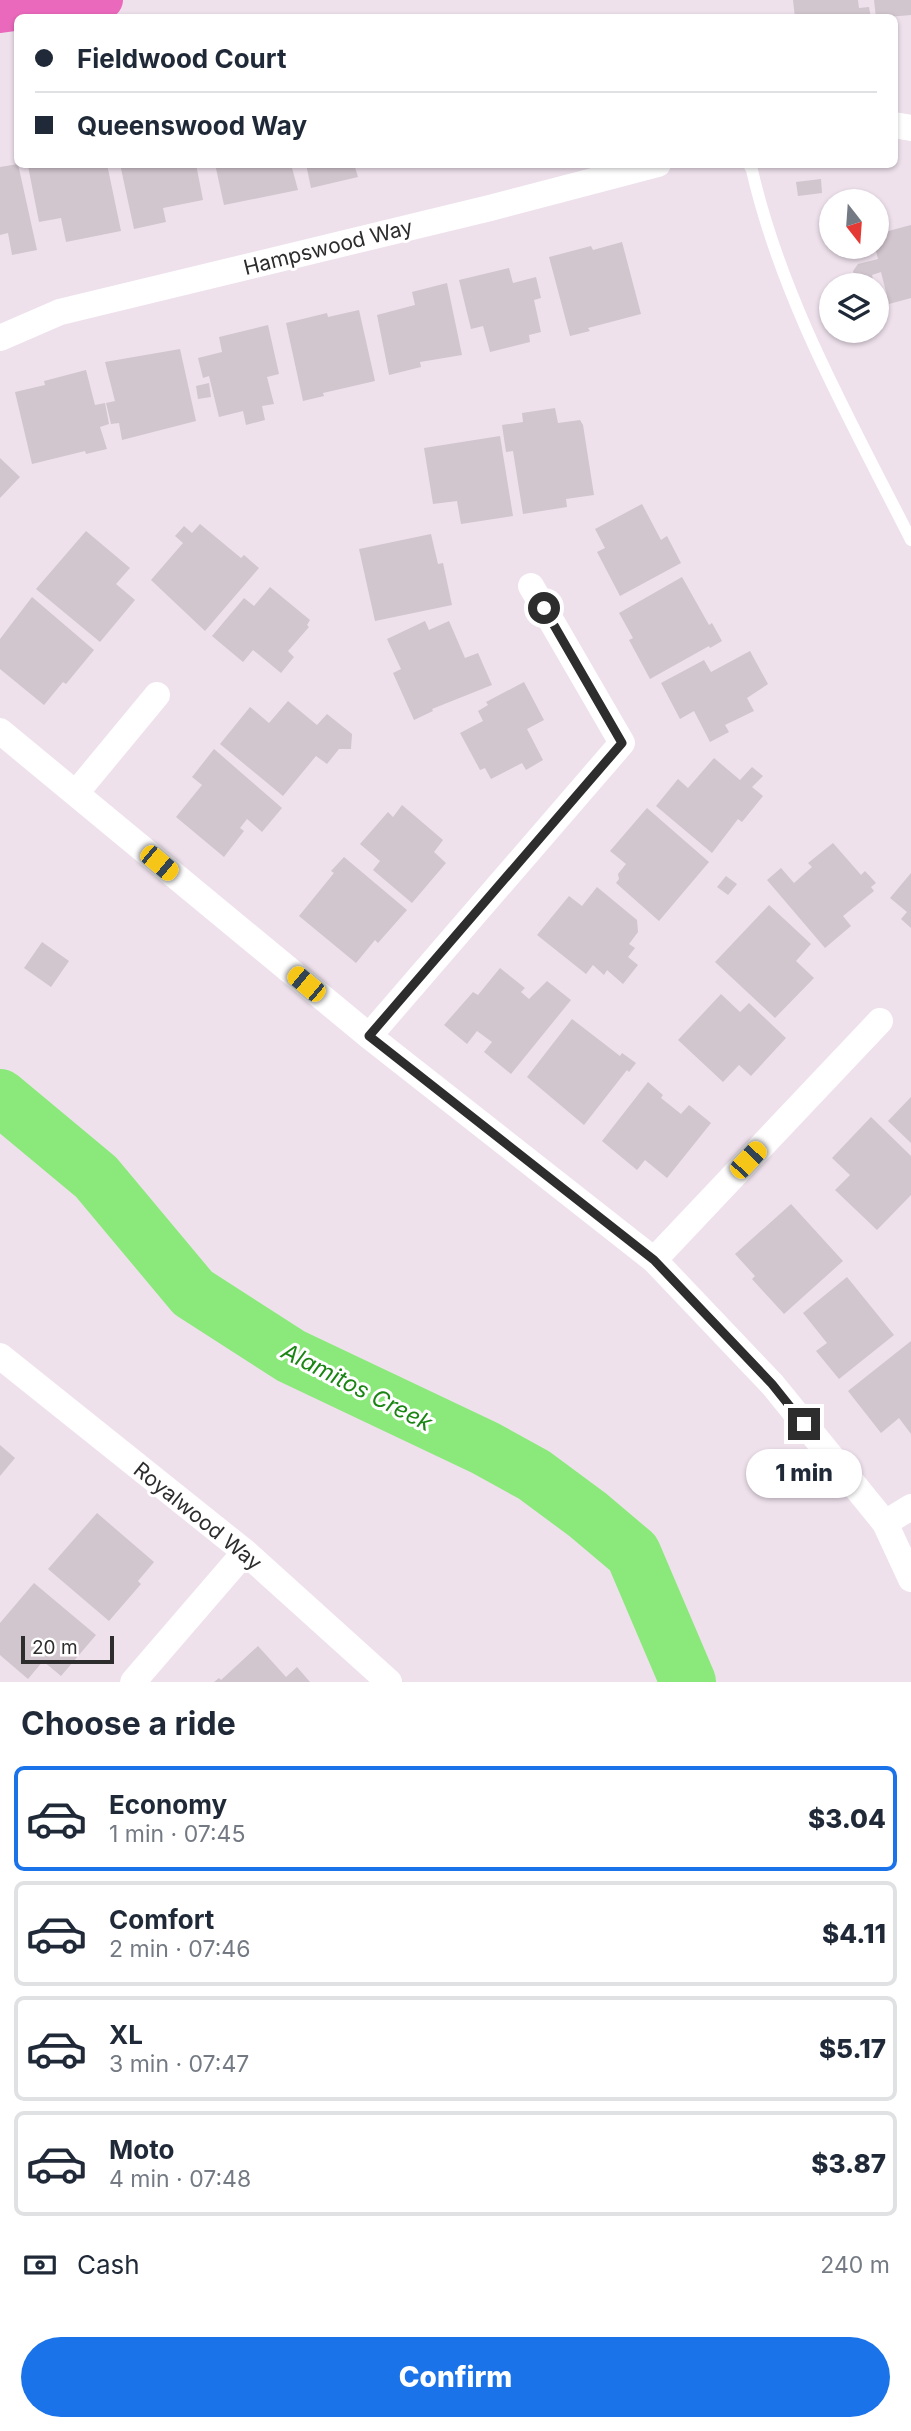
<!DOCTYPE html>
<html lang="en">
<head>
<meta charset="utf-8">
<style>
	body { margin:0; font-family:Inter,sans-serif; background:#f2f2f3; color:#1f2937; height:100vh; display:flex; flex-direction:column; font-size:26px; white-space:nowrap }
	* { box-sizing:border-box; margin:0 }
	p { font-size:23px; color:#747a83 }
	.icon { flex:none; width:38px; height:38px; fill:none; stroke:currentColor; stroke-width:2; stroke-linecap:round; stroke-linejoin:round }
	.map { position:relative; height:1682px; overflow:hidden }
	.panel { display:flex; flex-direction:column; background:#fff; flex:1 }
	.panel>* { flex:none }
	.banner { position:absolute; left:14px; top:14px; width:884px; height:154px; border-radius:10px; box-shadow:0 2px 5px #0004; display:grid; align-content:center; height:154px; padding:0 21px; background:#fff }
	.needle { width:46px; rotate:163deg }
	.tools { position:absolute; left:819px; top:189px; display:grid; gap:14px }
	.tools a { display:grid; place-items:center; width:70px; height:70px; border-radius:50%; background:#fff; box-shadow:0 2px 5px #0004; font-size:35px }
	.scale { position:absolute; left:21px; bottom:18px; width:93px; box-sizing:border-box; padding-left:7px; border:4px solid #2d2d2d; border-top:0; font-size:19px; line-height:24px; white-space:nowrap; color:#2d2d2d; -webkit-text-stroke:5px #fff; paint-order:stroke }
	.end { position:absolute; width:32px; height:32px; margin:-16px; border:9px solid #2d2d2d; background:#fff; box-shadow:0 0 0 4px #fff }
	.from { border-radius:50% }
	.bubble { position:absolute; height:49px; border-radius:24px; background:#fff; box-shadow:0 2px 5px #0004; font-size:23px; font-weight:800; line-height:49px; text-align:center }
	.car { position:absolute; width:21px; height:42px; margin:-21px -10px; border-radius:9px; box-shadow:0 0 5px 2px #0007; background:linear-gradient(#f5c518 24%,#345 0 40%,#f5c518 0 76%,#345 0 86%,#f5c518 0) }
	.banner b { display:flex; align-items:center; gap:24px; height:66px; font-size:26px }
	.banner b+b { border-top:2px solid #e0e1e3 }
	.banner i { width:18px; height:18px; background:#1f2937 }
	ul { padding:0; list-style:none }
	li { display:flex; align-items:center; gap:21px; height:105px; margin:0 14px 10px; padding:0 7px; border:4px solid #e0e1e3; border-radius:10px }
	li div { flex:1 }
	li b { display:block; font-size:26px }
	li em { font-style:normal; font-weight:800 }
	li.active { border-color:#1a73e8 }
	li>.icon { width:63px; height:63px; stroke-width:1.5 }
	h2 { padding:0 21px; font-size:32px; line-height:84px }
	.pay { display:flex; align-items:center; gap:18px; height:77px; padding:0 21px; font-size:26px }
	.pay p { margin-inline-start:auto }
	.cta { display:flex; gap:14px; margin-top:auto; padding:14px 21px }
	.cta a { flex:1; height:80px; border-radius:42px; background:#1a73e8; color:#fff; font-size:28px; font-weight:800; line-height:80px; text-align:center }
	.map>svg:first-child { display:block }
</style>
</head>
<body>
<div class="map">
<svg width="911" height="1682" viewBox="0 0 911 1682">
	<rect width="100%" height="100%" fill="#eee1ec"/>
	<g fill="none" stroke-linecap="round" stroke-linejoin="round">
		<path stroke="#8ae97a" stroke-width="56" d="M0,1097L96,1177L193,1293L291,1356L485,1448L534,1475L588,1515L633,1553L688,1682"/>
	</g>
	<g fill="#d1c5ce">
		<path d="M793,0H858L859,8L869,7L871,18H795Z"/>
		<path d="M874,0H911V15L876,18Z"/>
		<path d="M18,164L37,250L12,255L8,233L0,235V167Z"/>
		<path d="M33,164H107L121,231L66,242L61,218L39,222L28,166Z"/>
		<path d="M120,164H196L203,200L163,208L166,222L134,229Z"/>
		<path d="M215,164H291L298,190L224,205Z"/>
		<path d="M306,164H354L358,177L311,188Z"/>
		<path d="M821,179L822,193L798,196L796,182Z"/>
		<path d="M911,225V298L889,304L881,272L872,275L874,283L862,285L856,282L853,271L858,264L878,259L875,247L877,234Z"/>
		<path d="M622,242L641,314L588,328L590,331L570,336L549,257L591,246L593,250Z"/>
		<path d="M509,268L513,283L536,277L541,298L534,300L541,332L529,335L530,342L490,352L483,326L471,329L459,280Z"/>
		<path d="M447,283L462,355L420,362L421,367L389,375L377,315L415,305L412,292Z"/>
		<path d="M359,310L375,381L323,393L324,396L303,401L286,323L327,313L328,317Z"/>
		<path d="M268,325L279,374L267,377L274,404L262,406L265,420L246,425L243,411L219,417L209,376L203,378L198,358L222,352L219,337Z"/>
		<path d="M180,349L196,421L122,440L119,423L111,424L106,403L115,401L105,362Z"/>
		<path d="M86,370L95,405L105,403L109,424L100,427L107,449L86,454L85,451L32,464L15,392L45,385L44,381Z"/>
		<path d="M209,383L211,397L198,399L196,386Z"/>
		<path d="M555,408L558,423L580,420L583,425L594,495L566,499L567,507L523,514L513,451L506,452L502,425L523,422L522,413Z"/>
		<path d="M500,436L513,516L461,524L457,501L433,504L424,448Z"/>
		<path d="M0,458L20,477L0,498Z"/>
		<path d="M642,504L661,540L667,536L681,563L620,596L597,552L605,548L595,529Z"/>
		<path d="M200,524L241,558L244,555L259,568L205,631L151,580L183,543L175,536L184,526L192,533Z"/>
		<path d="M86,531L130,568L116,584L135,600L100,642L36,589Z"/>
		<path d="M431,534L438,564L443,563L452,605L375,621L359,549Z"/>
		<path d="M682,577L709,625L712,623L722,641L710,648L709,646L650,679L629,640L633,638L619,613Z"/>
		<path d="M270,587L310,620L307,625L309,627L288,651L294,657L281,673L253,650L243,662L212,636L244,598L254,606Z"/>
		<path d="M32,597L94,650L66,684L63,682L44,705L0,669V639Z"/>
		<path d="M425,621L429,630L449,621L465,658L478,653L492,685L432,709L433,711L414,720L393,673L401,669L387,639Z"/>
		<path d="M750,651L768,684L747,698L754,711L725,725L729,732L710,742L694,711L680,719L661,683L704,660L711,672Z"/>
		<path d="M524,682L544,720L527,729L543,760L526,770L522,763L491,779L485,768L480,770L460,733L483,721L478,711L488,705L486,702Z"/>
		<path d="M288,701L317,725L327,714L352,734L351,749H339L327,764L316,756L283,796L220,744L250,707L269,723Z"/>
		<path d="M214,749L282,808L262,832L247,819L240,828L244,831L224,857L176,817L202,785L192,777Z"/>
		<path d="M714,758L740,780L752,767L763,776L752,787L763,796L742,822L738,819L712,853L656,806L678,779L688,788Z"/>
		<path d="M402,805L443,840L434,852L446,863L412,903L373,870L380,861L360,844L388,812L393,817Z"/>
		<path d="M647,808L709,862L659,921L616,883L619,879L618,874L626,864L610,851Z"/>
		<path d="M833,843L861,875L865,871L876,883L871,887L874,891L843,916L851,926L825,948L767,880L781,868L794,883L812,867L808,863Z"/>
		<path d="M344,857L407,910L378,943L375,940L356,963L299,916L334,873L331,871Z"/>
		<path d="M911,873V928L901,919L907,912L890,898Z"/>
		<path d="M726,876L737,884L728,895L717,887Z"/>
		<path d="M597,887L637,920L638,932L629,944L635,948L628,957L638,965L623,984L607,970L604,975L593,965L586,974L537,935L569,896L582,906Z"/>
		<path d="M769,905L811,944L796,961L814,978L775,1018L715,962Z"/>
		<path d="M42,942L69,961L51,987L24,968Z"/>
		<path d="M500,968L525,988L521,992L529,999L547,981L571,1000L511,1074L484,1052L492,1042L477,1031L467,1044L444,1025L473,992L478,995Z"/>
		<path d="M721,994L740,1012L749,1003L786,1038L751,1076L739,1065L723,1082L678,1040Z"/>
		<path d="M572,1019L620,1056L622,1053L636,1063L629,1072L627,1070L584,1125L527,1077Z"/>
		<path d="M648,1082L663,1095L661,1098L681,1114L689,1105L711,1123L667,1178L645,1160L637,1170L602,1141Z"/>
		<path d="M911,1097V1143L888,1121Z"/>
		<path d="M871,1117L911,1156V1195L877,1230L835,1190L850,1175L832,1158Z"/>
		<path d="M791,1204L843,1261L784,1314L752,1279L755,1276L735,1254Z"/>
		<path d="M847,1277L894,1335L839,1379L816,1351L827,1343L803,1313Z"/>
		<path d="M911,1341V1434L899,1418L881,1433L848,1391Z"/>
		<path d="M0,1445L15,1458L0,1476Z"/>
		<path d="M97,1513L154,1562L138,1581L141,1584L109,1621L48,1569Z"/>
		<path d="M34,1583L96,1635L61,1676L43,1661L28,1679L0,1655V1623Z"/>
		<path d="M258,1646L286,1677L297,1667L310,1682H214L219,1678L221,1680Z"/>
	</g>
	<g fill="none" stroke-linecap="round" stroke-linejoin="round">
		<path stroke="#fff" stroke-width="12" d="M749,164L752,170C782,301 851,421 911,540"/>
		<g stroke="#fff" stroke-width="26">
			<path d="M894,125L911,128"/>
			<path d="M0,338L60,312L490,208L658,164"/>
			<path d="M0,731L369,1036L654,1260L772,1384L885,1523L911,1579"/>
			<path d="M76,793L157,695"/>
			<path d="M369,1036L622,743L531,586"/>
			<path d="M654,1260L880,1021"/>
			<path d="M0,1356L245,1552L389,1682"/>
			<path d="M885,1523L911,1507"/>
			<path d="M133,1682L245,1552"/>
		</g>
		<path stroke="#ea69bc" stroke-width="38" d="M0,14L104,0"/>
	</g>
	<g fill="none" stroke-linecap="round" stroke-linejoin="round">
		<path stroke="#2d2d2d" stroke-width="9" d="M544,608L622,743L369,1036L654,1260L772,1384L804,1424"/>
	</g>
	<g text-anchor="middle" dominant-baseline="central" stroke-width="6" stroke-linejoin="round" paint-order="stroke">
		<g font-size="21" fill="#2d2d2d" stroke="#fff">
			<text transform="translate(328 247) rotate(-14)">Hampswood Way</text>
			<text transform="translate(198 1516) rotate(39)">Royalwood Way</text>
		</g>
		<g font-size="23" font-style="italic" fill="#1b8514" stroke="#fff">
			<text transform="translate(357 1387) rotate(27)">Alamitos Creek</text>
		</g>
	</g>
</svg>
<div class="tools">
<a><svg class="needle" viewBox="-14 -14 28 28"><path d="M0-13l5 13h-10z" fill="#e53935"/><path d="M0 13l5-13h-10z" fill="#747a83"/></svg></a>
<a><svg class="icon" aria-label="layers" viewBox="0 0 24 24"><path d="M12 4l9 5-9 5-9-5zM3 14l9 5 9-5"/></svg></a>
</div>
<div class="scale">20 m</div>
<i class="end from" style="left:544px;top:608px"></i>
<i class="end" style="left:804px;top:1424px"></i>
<div class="bubble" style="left:746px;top:1449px;width:116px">1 min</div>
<i class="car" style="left:159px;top:863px;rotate:130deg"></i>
<i class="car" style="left:306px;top:984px;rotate:310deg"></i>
<i class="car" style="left:748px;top:1160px;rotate:43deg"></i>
<div class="banner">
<b><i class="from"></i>Fieldwood Court</b>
<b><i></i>Queenswood Way</b>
</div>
</div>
<section class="panel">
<h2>Choose a ride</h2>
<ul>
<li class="active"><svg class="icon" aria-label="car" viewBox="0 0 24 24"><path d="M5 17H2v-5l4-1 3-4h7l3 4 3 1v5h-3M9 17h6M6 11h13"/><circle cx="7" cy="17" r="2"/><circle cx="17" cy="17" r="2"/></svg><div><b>Economy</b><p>1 min · 07:45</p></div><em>$3.04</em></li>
<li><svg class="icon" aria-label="car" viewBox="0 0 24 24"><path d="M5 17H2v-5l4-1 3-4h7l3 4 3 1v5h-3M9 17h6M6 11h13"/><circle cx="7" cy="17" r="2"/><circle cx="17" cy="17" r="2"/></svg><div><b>Comfort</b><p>2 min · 07:46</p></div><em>$4.11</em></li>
<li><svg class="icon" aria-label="car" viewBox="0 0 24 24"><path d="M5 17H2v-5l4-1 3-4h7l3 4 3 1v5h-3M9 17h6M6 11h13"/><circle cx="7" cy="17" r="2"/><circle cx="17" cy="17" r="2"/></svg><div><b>XL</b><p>3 min · 07:47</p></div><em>$5.17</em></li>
<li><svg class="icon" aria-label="car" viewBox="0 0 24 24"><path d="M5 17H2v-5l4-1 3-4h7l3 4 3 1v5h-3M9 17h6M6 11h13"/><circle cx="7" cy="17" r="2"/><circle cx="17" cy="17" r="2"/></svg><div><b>Moto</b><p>4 min · 07:48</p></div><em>$3.87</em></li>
</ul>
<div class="pay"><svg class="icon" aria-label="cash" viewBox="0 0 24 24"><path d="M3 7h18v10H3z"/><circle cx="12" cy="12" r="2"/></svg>Cash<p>240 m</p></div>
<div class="cta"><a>Confirm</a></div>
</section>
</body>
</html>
